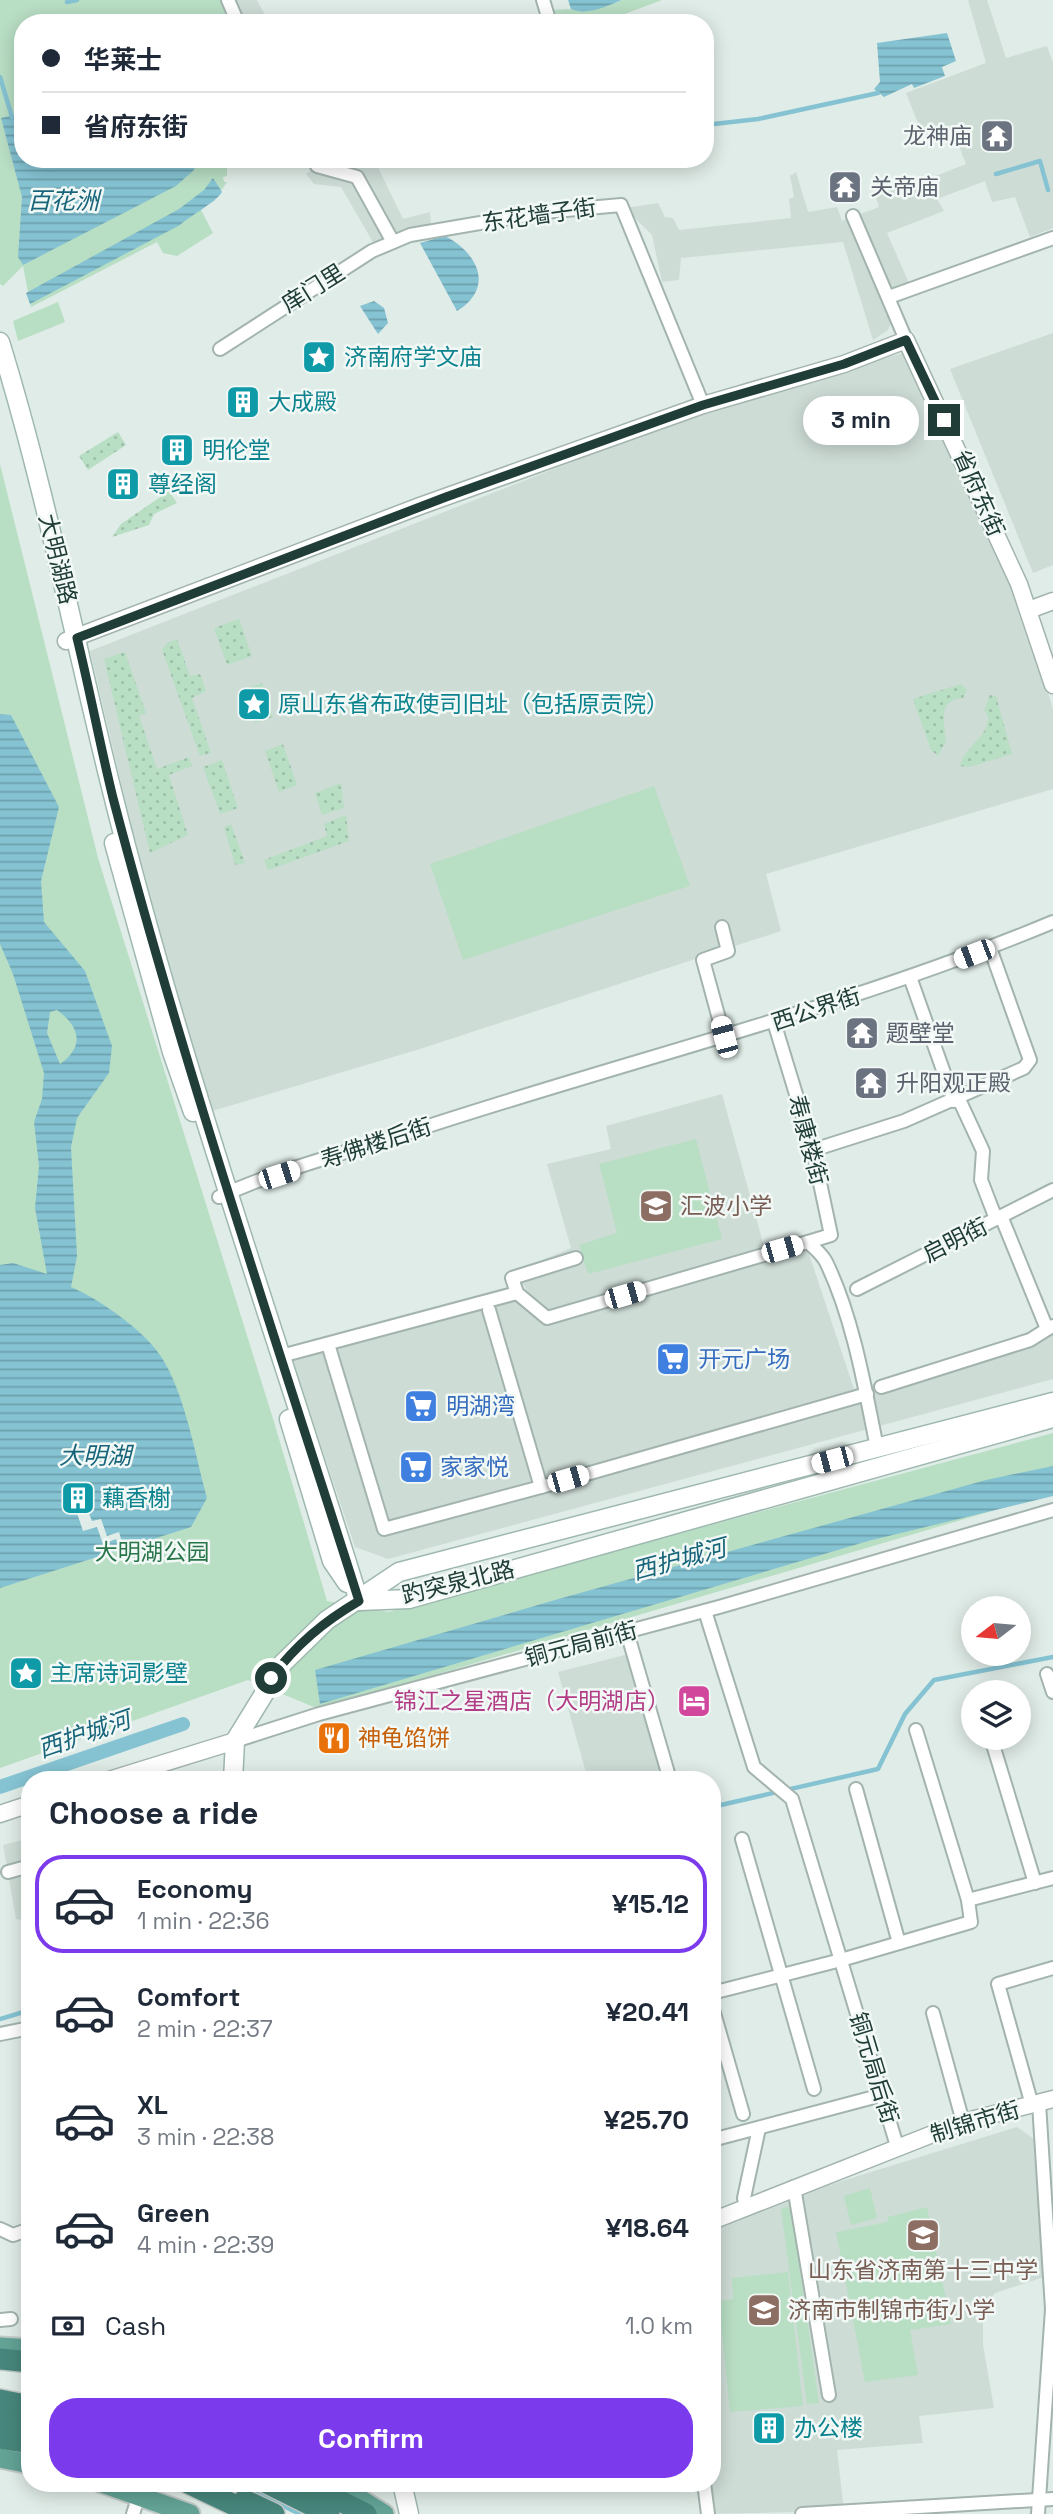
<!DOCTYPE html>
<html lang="en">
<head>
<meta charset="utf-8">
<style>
	body { margin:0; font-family:"Space Grotesk","Noto Sans SC",sans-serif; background:#f6f6f7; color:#1f2937; height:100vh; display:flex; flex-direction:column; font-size:26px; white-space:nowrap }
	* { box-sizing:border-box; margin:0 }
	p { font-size:23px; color:#747a83 }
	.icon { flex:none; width:38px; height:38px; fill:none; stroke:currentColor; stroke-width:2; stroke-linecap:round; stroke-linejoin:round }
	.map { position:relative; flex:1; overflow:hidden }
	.side { position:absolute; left:21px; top:1771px; width:700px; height:721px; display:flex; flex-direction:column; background:#fff; border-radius:28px; box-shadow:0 4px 18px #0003 }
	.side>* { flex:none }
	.hud { position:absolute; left:14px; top:14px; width:700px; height:154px; border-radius:28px; box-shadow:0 4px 18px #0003; display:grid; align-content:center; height:154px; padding:0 28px; background:#fff }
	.needle { width:46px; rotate:254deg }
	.fabs { position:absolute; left:961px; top:1596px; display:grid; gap:14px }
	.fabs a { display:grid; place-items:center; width:70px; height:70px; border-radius:50%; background:#fff; box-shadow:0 4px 18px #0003; font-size:35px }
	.end { position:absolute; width:32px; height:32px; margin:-16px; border:9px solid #203d37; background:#fff; box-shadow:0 0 0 4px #fff }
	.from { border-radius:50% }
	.bubble { position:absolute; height:49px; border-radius:24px; background:#fff; box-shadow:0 4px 18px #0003; font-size:23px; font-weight:800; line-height:49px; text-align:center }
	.car { position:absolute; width:21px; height:42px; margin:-21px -10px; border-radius:9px; box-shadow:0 0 5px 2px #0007; background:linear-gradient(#fff 24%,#345 0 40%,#fff 0 76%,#345 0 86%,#fff 0) }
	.hud b { display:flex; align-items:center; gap:24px; height:66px; font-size:26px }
	.hud b+b { border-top:2px solid #e0e1e3 }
	.hud i { width:18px; height:18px; background:#1f2937 }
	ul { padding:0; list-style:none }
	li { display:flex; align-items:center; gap:21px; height:98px; margin:0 14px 10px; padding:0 14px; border:4px solid transparent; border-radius:28px }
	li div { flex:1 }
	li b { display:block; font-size:26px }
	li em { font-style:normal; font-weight:800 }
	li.on { border-color:#7c3aed }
	li>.icon { width:63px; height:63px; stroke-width:1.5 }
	h2 { padding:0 28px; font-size:32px; line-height:84px }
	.pay { display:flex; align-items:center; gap:18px; height:77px; padding:0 28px; font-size:26px }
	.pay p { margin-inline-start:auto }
	.action { display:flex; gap:14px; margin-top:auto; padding:14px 28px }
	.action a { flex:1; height:80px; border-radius:28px; background:#7c3aed; color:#fff; font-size:28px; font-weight:800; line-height:80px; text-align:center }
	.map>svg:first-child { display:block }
</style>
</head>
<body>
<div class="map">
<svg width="1053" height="2514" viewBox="0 0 1053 2514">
	<defs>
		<pattern id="garden-dots" width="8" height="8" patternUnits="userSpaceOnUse" patternTransform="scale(1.75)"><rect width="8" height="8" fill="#b8dec4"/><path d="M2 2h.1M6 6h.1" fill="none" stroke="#9ebfa9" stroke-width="1.8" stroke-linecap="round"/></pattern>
		<pattern id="water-rules" width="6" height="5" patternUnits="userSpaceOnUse" patternTransform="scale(1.75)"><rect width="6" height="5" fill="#85c3d3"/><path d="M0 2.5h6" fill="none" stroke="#6ca0ac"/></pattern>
	</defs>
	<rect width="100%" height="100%" fill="#e0ece7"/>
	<g fill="#cedcd6">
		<path d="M234,0H257L269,23H243Z"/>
		<path d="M968,0H987L1006,58L1047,46L1053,63V228L1030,237L1015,197L992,202L985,181L937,199L944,211L887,233L909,283L879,294L893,318L888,330L873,340L843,242L681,258L679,280L662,282L652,235L625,208L658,203L665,217L673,218L679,230L791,218L789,199L794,197L790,176L796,172L808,212L837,207L842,221L879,207L874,190L894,184L901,190L966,164L952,128L923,136L906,93L986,63Z"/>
		<path d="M316,159H374L403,219L430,212L431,227L374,244L341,187L314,184L306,174L319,165Z"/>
		<path d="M1053,333V565L1033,573L950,369Z"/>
		<path d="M903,353L920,378L1014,588L1032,639L1053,709V789L766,874L781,931L420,1049L212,1111L154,923L90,651L704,410Z"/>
		<path d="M722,1094L765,1250L551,1311L529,1293L514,1272L571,1248L547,1164L611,1149L606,1126Z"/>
		<path d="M806,1245L854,1389L1042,1341L1053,1334V1379L388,1559L355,1547L292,1359L515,1298L545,1323Z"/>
		<path d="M629,1654L664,1777L651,1780H588L558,1672Z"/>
		<path d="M30,1838V1919L23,1920L16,1919L3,1845Z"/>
		<path d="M1017,2127L1034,2139L1047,2276L995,2293L983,2307V2345L994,2408L919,2416L923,2443L837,2450L844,2511L708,2514L704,2483H712V2228L767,2204Z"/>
	</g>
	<g fill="#b8dec4">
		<path d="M0,0H228L238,23H23V159H227V176L223,177L224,182H227L214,201L200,208L213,233L177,256L163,253L157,242L31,307L23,266L3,286L0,284Z"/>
		<path d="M623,0H662L606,21L556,23L552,10C582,8 593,12 623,0Z"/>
		<path d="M58,302L65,322L18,341L13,321Z"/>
		<path d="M0,464L98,858L274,1422L327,1601L388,1612L1053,1433V1493L319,1709L248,1680L0,1768Z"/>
		<path d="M654,786L690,886L463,960L430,864Z"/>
		<path d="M696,1139L722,1239L588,1274L579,1245L617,1233L599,1164Z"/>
		<path d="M870,2188L877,2218L851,2225L844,2196Z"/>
		<path d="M791,2206L819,2403L807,2404L781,2209Z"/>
		<path d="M927,2207L951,2324L910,2330L918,2375L865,2382L836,2232L888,2222V2217Z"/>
		<path d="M788,2272L803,2406L730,2412L719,2301L733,2299L732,2278Z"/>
	</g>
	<g fill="url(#garden-dots)">
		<path d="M118,432L126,445L88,470L79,456Z"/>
		<path d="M169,491L177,503L154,514L149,525L112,537L121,524Z"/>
		<path d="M239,619L252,656L227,665L214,628Z"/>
		<path d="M177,639L190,676L200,674L206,691L192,698L211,753L200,756L162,650L167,643Z"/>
		<path d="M125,652L146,713L139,716L157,769L189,757L192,766L169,775L188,835L150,853L104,659Z"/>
		<path d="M262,683L273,717L255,723L244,689Z"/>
		<path d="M961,684L967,690L963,698C936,699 945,725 946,741L938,756L931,750L913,699Z"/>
		<path d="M990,695L996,696L1012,754L969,767L960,766C966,743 988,740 988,716L984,710Z"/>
		<path d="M283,744L297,785L279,792L265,751Z"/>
		<path d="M222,760L238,808L220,814L203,767Z"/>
		<path d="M341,783L344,808L322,815L315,793Z"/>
		<path d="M346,815L349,841L268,870L264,860L327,836L324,824Z"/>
		<path d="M231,824L245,863L235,865L224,827Z"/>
	</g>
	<g fill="url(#water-rules)" fill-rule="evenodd">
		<path d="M568,0H622C607,6 587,16 571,9Z"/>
		<path d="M947,33L956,61L942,67L945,76L914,88L912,84L884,97L874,89L880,82L877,43Z"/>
		<path d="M23,113V159H206L196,162L194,170L176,186L23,265L18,257L22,197L1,118Z"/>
		<path d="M213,178L222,192C214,204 192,214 180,225L30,304L26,293L179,209L204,190Z"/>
		<path d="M445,236C478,253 495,288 457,311L420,243Z"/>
		<path d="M374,301L384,308L388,323L378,334L360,306Z"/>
		<path d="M0,714L11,715L59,807L41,881L44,922L85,971L112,1046L109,1073L77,1118L71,1147L77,1256L71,1287C99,1299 142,1329 160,1355C185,1392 195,1455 207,1498L191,1527L0,1588V1265L13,1263L47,1274L35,1208L39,1166L34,1122L42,1099L44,1073L13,974L0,944ZM57,1010C80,1027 85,1046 60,1064L47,1033L50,1012Z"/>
		<path d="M1053,1466V1496L868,1541L320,1704L315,1670L562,1598L986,1480Z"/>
	</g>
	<path fill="#e0ece7" d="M81,1485L83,1490L86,1489L93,1509L88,1511L92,1521L101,1519L107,1536L119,1532L125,1552L120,1553L116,1539L103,1544L97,1527L83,1531L77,1513L72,1514L64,1491Z"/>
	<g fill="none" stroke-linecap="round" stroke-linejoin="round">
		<g stroke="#85c3d3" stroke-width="4.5">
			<path d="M67,2L77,0"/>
			<path d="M160,21L161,23"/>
			<path d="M0,77L12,117"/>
			<path d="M705,125L758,119L878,93"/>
			<path d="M996,174L1040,161L1048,190"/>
			<path d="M712,1807L878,1769L905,1714L934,1680L1053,1657"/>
			<path d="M0,2019L30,2010"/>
			<path d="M236,2483L300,2514"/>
		</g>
		<path stroke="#85c3d3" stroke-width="14" d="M0,1787L183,1724"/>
		<g stroke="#a3b4af" stroke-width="16">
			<g id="minor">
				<path d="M228,0L238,23"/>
				<path d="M543,0L550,23"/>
				<path d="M314,159L317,166L357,177L393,242"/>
				<path d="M853,216L906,340"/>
				<path d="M889,297L1053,238"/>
				<path d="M220,349L372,251L410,235L544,212L621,205L703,405"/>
				<path d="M722,927L728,951L703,960L724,1037"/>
				<path d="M910,977L954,1101"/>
				<path d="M774,1022L813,1150L831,1235L808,1242"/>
				<path d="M957,1095L983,1151L981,1180L996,1219"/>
				<path d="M813,1150L904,1121L1024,1068L1030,1060L990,948"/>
				<path d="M219,1197C277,1170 349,1152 410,1132C624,1061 844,1009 1053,922"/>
				<path d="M1001,1216L1047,1329L1053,1326"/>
				<path d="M857,1289L1053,1190"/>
				<path d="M517,1293L512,1278L576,1258"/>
				<path d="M328,1344L384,1529L541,1487L489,1310"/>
				<path d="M281,1356L517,1293L547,1318L808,1242C814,1248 822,1254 826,1262C853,1317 865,1388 877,1448"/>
				<path d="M881,1387L1030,1340L1049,1328"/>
				<path d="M541,1487L867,1394"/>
				<path d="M705,1611L754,1767L792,1799L897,2146"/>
				<path d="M627,1632L670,1780"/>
				<path d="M1047,1674L1053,1692"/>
				<path d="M916,1730L968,1900"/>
				<path d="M991,1738L1035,1883"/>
				<path d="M235,1741L319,1714L719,1607L1053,1510"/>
				<path d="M856,1789L899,1943"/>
				<path d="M742,1839L814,2089"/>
				<path d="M8,1872L30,1866"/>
				<path d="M712,1993L841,1960L971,1922L968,1900L1053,1878"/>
				<path d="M712,2006L743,2114"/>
				<path d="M933,2013L963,2122"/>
				<path d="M0,2034L30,2028"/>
				<path d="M1032,2105L998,1984L1053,1968"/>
				<path d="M712,2140L882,2095"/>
				<path d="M794,2187L829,2395"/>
				<path d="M746,2206L744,2198L759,2128"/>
				<path d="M0,2229L13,2235L30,2229"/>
				<path d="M0,2320L11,2319"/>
				<path d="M704,2483L708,2514"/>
				<path d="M133,2514L139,2495"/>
				<path d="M802,2514L1053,2499"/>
				<path d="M1038,2514L1052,2309L1039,2103"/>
			</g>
		</g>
		<g stroke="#a3b4af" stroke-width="19">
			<g id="tertiary">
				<path d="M1029,610L1053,601"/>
				<path d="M66,641L420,506L703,405L844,364L906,340L1019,584L1053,685"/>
				<path d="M109,1780L235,1741"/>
				<path d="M0,1814L30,1804"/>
				<path d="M712,2221L963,2122L1053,2099"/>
			</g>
		</g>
		<g stroke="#9eb8b0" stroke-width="21">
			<g id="secondary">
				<path d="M0,342C46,491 75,644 113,795C181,1067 276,1333 359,1601"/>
				<path d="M114,843L172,1052L193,1112"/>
				<path d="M289,1419L332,1561L347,1583"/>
				<path d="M359,1601L409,1599L1053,1418"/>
				<path d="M233,1780L235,1741L283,1663L327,1620L399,1572L1053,1402"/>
				<path d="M402,2483L409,2514"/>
			</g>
		</g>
		<g stroke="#c1c9c7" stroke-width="23">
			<g id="primary">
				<path d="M0,2347L30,2349"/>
				<path d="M0,2458L30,2464"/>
				<path d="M102,2483L190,2514"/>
				<path d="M334,2483L384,2514"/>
			</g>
		</g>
		<g stroke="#c1c9c7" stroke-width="24">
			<g id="trunk">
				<path d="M0,2359L30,2362"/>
				<path d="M0,2400L30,2406"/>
				<path d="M0,2417L30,2423"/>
				<path d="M0,2438L30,2443"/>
				<path d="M188,2483L253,2514"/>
				<path d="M267,2483L329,2514"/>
				<path d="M305,2483L366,2514"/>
				<path d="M244,2500L274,2514"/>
			</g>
		</g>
		<use href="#minor" stroke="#fff" stroke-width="12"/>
		<use href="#tertiary" stroke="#fff" stroke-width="16"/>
		<use href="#secondary" stroke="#fff" stroke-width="18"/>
		<use href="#primary" stroke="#63a396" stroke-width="19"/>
		<use href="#trunk" stroke="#47867c" stroke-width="21"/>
	</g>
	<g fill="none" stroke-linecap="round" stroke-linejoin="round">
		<path stroke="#203d37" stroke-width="9" d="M271,1678C296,1645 323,1622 359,1601C274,1334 184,1068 113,798C100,745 90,691 77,638L446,497L703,405L844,364L906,340L944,420"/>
	</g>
	<defs>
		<g id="temple-square" transform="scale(1.75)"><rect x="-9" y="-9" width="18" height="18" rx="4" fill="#6b7280" stroke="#f1f8f5"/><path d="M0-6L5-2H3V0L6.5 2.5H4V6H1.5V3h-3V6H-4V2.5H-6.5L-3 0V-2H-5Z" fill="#fff"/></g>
		<g id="sight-square" transform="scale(1.75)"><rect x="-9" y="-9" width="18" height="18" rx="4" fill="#0f9aa8" stroke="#f1f8f5"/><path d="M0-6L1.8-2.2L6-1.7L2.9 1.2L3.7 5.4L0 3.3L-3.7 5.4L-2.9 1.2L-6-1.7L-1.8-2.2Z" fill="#fff"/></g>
		<g id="building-square" transform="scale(1.75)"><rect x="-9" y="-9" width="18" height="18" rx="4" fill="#0f9aa8" stroke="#f1f8f5"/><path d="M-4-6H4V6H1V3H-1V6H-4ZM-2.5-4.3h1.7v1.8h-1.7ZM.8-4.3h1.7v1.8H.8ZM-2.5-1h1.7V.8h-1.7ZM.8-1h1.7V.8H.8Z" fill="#fff"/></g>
		<g id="school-square" transform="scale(1.75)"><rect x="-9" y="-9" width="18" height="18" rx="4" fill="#8d6e63" stroke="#f1f8f5"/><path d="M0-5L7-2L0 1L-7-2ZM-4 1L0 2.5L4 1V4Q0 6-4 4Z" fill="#fff"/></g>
		<g id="supermarket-square" transform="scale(1.75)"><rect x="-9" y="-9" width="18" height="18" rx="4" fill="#3f7fe0" stroke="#f1f8f5"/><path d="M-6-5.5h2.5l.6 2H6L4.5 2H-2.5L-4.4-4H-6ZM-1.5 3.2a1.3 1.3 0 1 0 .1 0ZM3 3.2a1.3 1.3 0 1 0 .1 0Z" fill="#fff"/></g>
		<g id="hotel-square" transform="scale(1.75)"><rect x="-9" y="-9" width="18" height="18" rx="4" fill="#d1479c" stroke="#f1f8f5"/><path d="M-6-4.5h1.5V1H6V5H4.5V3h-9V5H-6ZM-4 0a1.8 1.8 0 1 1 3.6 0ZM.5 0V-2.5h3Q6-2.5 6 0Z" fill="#fff"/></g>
		<g id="restaurant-square" transform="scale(1.75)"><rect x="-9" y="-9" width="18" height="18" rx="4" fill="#e8710a" stroke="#f1f8f5"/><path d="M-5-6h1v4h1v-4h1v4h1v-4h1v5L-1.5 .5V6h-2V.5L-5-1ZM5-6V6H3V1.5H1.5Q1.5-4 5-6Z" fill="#fff"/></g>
	</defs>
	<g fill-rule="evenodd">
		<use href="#temple-square" x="997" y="136"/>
		<use href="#temple-square" x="845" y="187"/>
		<use href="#sight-square" x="319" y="357"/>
		<use href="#building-square" x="243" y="402"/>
		<use href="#building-square" x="177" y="450"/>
		<use href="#building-square" x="123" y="484"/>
		<use href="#sight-square" x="254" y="704"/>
		<use href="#temple-square" x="862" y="1033"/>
		<use href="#temple-square" x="871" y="1083"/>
		<use href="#school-square" x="656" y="1206"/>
		<use href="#supermarket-square" x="673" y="1359"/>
		<use href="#supermarket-square" x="421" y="1406"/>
		<use href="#supermarket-square" x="416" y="1467"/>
		<use href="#building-square" x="78" y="1498"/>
		<use href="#sight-square" x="26" y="1673"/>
		<use href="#hotel-square" x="694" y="1701"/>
		<use href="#restaurant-square" x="334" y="1738"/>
		<use href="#school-square" x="923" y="2235"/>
		<use href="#school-square" x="764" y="2310"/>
		<use href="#building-square" x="769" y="2428"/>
	</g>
	<g text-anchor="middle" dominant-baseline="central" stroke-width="5" stroke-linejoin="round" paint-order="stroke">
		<g font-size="23" fill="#5b616d" stroke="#f1f8f5" text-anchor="start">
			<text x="972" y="136" text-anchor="end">龙神庙</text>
			<text x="870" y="187">关帝庙</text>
			<text x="886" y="1033">题壁堂</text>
			<text x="896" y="1083">升阳观正殿</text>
		</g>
		<g font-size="23" fill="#203d37" stroke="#f1f8f5">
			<text transform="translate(539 215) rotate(-8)">东花墙子街</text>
			<text transform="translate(313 288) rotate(-32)">庠门里</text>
			<text transform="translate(979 493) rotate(66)">省府东街</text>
			<text transform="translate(58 559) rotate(76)">大明湖路</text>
			<text transform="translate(816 1009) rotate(-18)">西公界街</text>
			<text transform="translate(808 1140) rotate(75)">寿康楼街</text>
			<text transform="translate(376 1143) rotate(-18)">寿佛楼后街</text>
			<text transform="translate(955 1240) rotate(-27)">启明街</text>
			<text transform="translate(458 1582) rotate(-14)">趵突泉北路</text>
			<text transform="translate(581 1644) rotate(-15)">铜元局前街</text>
			<text transform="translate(874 2068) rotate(73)">铜元局后街</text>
			<text transform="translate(975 2122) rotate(-17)">制锦市街</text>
		</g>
		<g font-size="23" fill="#0d838f" stroke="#f1f8f5" text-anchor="start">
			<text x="344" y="357">济南府学文庙</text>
			<text x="268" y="402">大成殿</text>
			<text x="202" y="450">明伦堂</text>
			<text x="148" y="484">尊经阁</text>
			<text x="278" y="704">原山东省布政使司旧址（包括原贡院）</text>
			<text x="102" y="1498">藕香榭</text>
			<text x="50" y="1673">主席诗词影壁</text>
			<text x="794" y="2428">办公楼</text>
		</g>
		<g font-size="23" fill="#785e54" stroke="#f1f8f5" text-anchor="start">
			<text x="680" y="1206">汇波小学</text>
			<text x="923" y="2270" text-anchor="middle">山东省济南第十三中学</text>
			<text x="788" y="2310">济南市制锦市街小学</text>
		</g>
		<g font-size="23" fill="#366cbe" stroke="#f1f8f5" text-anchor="start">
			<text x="698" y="1359">开元广场</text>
			<text x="446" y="1406">明湖湾</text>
			<text x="440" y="1467">家家悦</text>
		</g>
		<g font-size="23" fill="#29754a" stroke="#f1f8f5">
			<text x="152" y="1552">大明湖公园</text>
		</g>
		<g font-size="23" fill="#b23c85" stroke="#f1f8f5" text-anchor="end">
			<text x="670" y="1701">锦江之星酒店（大明湖店）</text>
		</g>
		<g font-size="23" fill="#c56008" stroke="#f1f8f5" text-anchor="start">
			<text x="358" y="1738">神龟馅饼</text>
		</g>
		<g font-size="24" font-style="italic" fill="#18657b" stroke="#f1f8f5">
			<text x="63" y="200">百花洲</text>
			<text x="95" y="1455">大明湖</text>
			<text transform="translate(679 1559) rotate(-15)">西护城河</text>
			<text transform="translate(84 1734) rotate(-19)">西护城河</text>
		</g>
	</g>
</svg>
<div class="fabs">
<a><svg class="needle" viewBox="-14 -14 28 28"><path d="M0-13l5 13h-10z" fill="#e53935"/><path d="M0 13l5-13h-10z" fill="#747a83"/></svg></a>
<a><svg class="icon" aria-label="layers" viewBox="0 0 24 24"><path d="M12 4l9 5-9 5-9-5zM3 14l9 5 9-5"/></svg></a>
</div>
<i class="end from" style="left:271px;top:1678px"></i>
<i class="end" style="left:944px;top:420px"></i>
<div class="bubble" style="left:803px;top:396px;width:116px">3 min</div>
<i class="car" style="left:974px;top:954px;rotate:249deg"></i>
<i class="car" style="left:724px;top:1037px;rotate:345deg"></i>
<i class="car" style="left:279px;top:1175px;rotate:72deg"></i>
<i class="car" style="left:782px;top:1249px;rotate:74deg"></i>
<i class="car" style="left:625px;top:1295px;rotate:74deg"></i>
<i class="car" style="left:832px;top:1460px;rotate:255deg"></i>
<i class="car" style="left:568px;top:1479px;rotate:74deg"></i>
<div class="hud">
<b><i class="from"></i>华莱士</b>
<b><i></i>省府东街</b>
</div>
<section class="side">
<h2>Choose a ride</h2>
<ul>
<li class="on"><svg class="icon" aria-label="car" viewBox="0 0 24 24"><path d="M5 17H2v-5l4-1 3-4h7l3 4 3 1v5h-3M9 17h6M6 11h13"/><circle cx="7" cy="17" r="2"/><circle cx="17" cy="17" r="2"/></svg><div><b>Economy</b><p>1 min · 22:36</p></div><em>¥15.12</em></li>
<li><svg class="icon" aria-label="car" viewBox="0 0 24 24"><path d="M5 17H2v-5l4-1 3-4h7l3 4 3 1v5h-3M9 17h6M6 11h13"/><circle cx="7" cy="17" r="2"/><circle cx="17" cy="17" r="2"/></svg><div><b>Comfort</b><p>2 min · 22:37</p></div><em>¥20.41</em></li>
<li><svg class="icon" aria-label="car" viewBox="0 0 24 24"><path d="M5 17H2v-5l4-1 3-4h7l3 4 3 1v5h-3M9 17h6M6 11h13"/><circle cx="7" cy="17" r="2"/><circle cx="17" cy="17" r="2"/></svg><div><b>XL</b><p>3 min · 22:38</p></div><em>¥25.70</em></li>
<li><svg class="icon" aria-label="car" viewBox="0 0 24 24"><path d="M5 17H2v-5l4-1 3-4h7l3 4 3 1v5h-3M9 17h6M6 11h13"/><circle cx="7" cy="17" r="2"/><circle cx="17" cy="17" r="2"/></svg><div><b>Green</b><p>4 min · 22:39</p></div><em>¥18.64</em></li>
</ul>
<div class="pay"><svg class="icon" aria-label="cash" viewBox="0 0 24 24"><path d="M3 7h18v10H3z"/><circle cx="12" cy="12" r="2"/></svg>Cash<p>1.0 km</p></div>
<div class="action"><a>Confirm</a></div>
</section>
</div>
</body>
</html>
